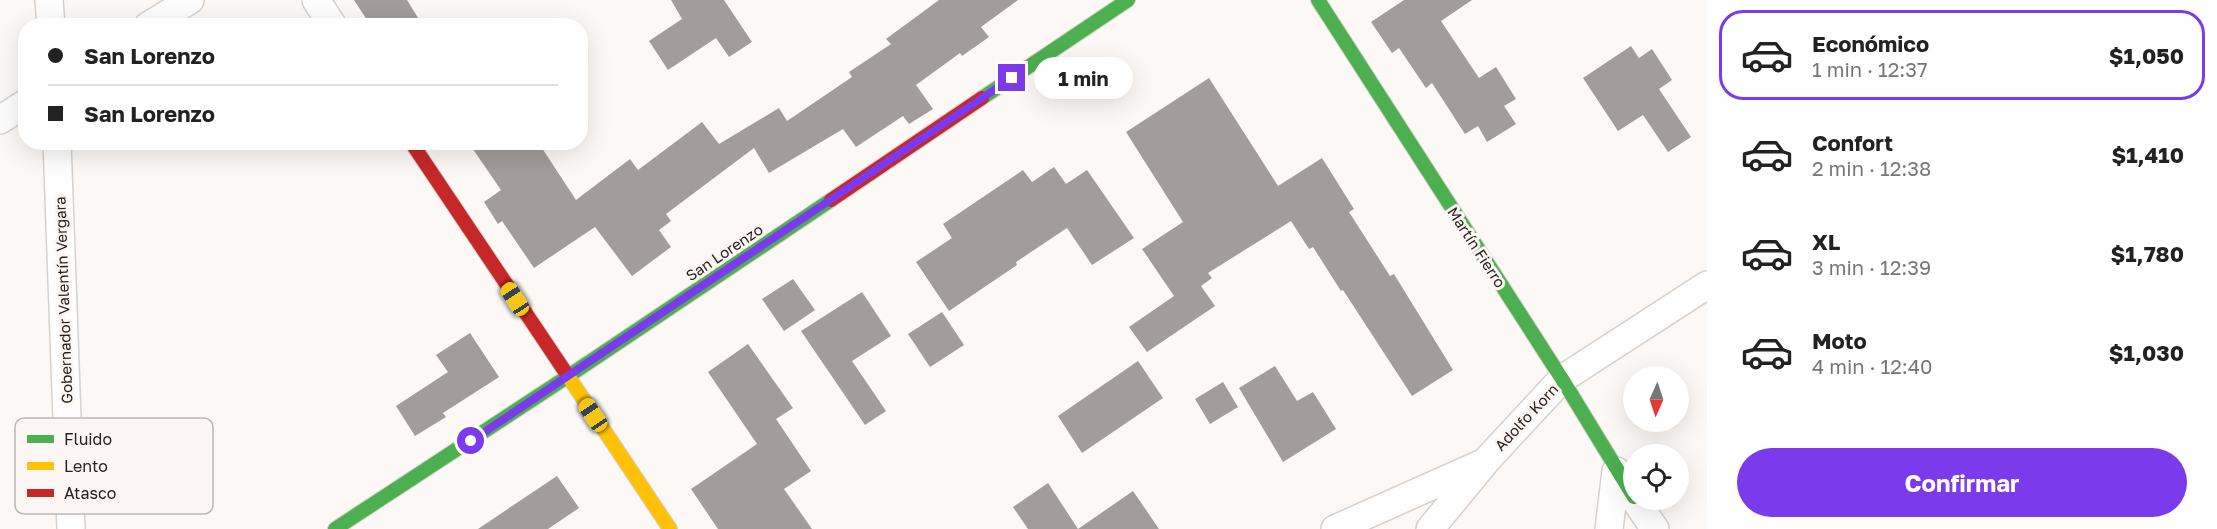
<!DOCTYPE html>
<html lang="es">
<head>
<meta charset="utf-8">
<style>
	body { margin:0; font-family:"Golos Text",sans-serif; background:#f6f6f6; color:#222; height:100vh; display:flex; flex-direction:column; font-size:22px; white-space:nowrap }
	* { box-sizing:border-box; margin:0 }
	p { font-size:20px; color:#767676 }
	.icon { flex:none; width:33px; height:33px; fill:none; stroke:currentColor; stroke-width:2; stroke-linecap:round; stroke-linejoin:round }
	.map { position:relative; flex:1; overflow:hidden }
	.details { display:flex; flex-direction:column; background:#fff; width:510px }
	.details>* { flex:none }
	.banner { position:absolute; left:18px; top:18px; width:570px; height:132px; border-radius:24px; box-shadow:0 6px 24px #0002; display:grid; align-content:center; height:132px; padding:0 30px; background:#fff }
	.needle { width:39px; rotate:183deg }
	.controls { position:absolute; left:1623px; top:366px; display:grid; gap:12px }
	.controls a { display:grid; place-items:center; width:66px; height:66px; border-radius:50%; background:#fff; box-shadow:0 6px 24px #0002; font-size:30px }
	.end { position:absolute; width:27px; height:27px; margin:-14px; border:8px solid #7c3aed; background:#fff; box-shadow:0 0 0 3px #fff }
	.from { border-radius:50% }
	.bubble { position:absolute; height:42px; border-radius:21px; background:#fff; box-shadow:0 6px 24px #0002; font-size:20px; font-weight:700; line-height:42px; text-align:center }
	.car { position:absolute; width:18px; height:36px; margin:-18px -9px; border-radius:8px; box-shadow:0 0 4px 2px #0007; background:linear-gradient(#f5c518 24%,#345 0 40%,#f5c518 0 76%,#345 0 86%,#f5c518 0) }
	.banner b { display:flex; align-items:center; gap:21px; height:57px; font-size:22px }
	.banner b+b { border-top:2px solid #e0e0e0 }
	.banner i { width:15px; height:15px; background:#222 }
	ul { padding:10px 0 0; list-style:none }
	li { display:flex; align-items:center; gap:18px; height:90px; margin:0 12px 9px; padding:0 18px; border:3px solid transparent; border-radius:24px }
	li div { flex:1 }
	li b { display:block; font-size:22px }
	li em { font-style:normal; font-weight:700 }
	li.current { border-color:#7c3aed }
	li>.icon { width:54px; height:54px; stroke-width:1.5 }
	.action { display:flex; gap:12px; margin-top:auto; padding:12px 30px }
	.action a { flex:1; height:69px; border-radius:36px; background:#7c3aed; color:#fff; font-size:24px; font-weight:700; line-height:69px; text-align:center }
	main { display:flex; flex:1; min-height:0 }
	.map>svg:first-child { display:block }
</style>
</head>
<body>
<main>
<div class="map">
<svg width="1707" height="529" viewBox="0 0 1707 529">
	<rect width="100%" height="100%" fill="#fbf8f6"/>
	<g fill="#a29d9b">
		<path d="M354,0H407L423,26H371Z"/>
		<path d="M671,0H724L752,42L729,57L716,38L668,70L649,41L682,19Z"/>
		<path d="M939,0H1018L981,27L989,37L962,56L960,53L916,85L933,109L909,124L903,116L856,147L843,129L769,173L754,148L666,214L671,221L659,230L671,247L632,276L595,227L534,268L502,221L498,224L484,202L501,190L468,142H538L576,200L630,159L638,170L702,122L719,144L779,108L787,121L852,77L849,72L891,44L886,39Z"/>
		<path d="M1404,0H1472L1441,21L1479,78L1496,67L1516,99L1504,106L1516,124L1487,142L1478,126L1465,134L1432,83L1426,88L1399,48L1392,53L1371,22Z"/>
		<path d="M1631,46L1639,58L1652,49L1672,80L1659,89L1691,137L1668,152L1643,115L1618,131L1583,78Z"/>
		<path d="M1209,78L1278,186L1322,158L1354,209L1349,212L1390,276L1394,274L1453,370L1412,396L1343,290L1341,291L1313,247L1309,249L1291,221L1208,273L1212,278L1201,286L1215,306L1147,352L1129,327L1174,296L1142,249L1183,222L1126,132Z"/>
		<path d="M1054,167L1066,184L1087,170L1134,238L1092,265L1067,228L1016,262L1017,265L949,311L916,262L952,238L943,224L1023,170L1032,182Z"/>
		<path d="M793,279L815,310L784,331L762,299Z"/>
		<path d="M862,292L891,336L852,361L886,411L865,425L801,331Z"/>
		<path d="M942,312L964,345L930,367L908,334Z"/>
		<path d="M470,333L499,377L443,413L446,417L415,436L396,406L448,372L436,355Z"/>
		<path d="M748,344L793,408L776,419L811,471L784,489L812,529H718L691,489L757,444L708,372Z"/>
		<path d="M1138,361L1163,398L1082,453L1058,416Z"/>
		<path d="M1275,366L1297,401L1313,392L1336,429L1283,462L1239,388Z"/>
		<path d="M1223,382L1238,407L1210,424L1195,399Z"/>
		<path d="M557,476L579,508L548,529H478Z"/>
		<path d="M1048,483L1078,529L1133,491L1159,529H1028L1013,507Z"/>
	</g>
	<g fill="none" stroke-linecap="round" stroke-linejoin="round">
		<g stroke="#d7d1ce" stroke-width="30">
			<g id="street">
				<path d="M49,0L51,26"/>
				<path d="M316,0L333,26"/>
				<path d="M148,26L190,0"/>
				<path d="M0,120L26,103"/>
				<path d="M57,142L71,529"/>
				<path d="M1635,500L1655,529"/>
				<path d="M1335,529L1485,462L1562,379L1707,285"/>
				<path d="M1430,529L1483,465"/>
				<path d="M1609,529L1616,471"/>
			</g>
		</g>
		<g stroke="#d7d1ce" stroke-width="16">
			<g id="fast">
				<path d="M1318,0L1562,379L1634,497"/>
				<path d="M982,98L1128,0"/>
				<path d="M335,529L567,377L831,200"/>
			</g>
		</g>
		<g stroke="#d7d1ce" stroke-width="16">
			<path id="slow" d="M566,373L670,529"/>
		</g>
		<g stroke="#d7d1ce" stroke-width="16">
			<g id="jam">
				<path d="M411,142L566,373"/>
				<path d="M831,200L982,98"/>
			</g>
		</g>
		<use href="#street" stroke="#fefefe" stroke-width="27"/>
		<use href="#fast" stroke="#4caf50" stroke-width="14"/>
		<use href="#slow" stroke="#ffc107" stroke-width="14"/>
		<use href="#jam" stroke="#c62828" stroke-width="14"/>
	</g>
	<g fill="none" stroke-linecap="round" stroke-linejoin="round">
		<path stroke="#7c3aed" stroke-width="8" d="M471,441L1012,78"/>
	</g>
	<g text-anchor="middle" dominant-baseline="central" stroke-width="6" stroke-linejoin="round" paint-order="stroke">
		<g font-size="15" fill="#29211d" stroke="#fcf7f5">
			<text transform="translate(1477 247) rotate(57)">Martín Fierro</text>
			<text transform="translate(724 252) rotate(-34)">San Lorenzo</text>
			<text transform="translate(63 300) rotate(-92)">Gobernador Valentín Vergara</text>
			<text transform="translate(1526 417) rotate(-47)">Adolfo Korn</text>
		</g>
	</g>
	<rect x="15" y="418" width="198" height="96" rx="9" fill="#fcf7f5" stroke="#bdb7b4" stroke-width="1.5"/>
	<rect x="27" y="435" width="27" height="8" fill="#4caf50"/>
	<rect x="27" y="462" width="27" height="8" fill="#ffc107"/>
	<rect x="27" y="489" width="27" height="8" fill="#c62828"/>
	<g font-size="16" fill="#29211d">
		<text x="64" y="445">Fluido</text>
		<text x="64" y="472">Lento</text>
		<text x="64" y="499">Atasco</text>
	</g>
</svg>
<div class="controls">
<a><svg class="needle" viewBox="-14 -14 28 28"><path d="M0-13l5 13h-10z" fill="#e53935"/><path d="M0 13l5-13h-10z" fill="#767676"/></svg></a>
<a><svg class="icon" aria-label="locate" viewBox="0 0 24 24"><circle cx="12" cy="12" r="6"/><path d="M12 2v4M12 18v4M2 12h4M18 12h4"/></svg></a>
</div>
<i class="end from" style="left:471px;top:441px"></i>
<i class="end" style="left:1012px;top:78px"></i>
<div class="bubble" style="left:1034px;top:57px;width:99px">1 min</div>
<i class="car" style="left:515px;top:299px;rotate:327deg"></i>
<i class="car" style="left:593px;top:415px;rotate:326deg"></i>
<div class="banner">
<b><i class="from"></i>San Lorenzo</b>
<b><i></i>San Lorenzo</b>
</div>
</div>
<section class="details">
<ul>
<li class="current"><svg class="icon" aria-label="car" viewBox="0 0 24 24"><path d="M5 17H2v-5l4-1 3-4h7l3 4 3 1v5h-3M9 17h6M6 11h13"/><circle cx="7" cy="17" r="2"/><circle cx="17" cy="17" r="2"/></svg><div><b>Económico</b><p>1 min · 12:37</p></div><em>$1,050</em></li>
<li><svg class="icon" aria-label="car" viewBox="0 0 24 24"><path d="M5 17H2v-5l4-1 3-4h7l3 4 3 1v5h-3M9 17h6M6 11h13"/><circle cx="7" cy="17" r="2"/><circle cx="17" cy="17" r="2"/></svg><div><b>Confort</b><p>2 min · 12:38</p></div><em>$1,410</em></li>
<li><svg class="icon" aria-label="car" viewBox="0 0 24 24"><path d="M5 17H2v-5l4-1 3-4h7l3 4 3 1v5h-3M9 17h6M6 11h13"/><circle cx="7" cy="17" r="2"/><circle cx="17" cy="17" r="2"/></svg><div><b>XL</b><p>3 min · 12:39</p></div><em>$1,780</em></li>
<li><svg class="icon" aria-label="car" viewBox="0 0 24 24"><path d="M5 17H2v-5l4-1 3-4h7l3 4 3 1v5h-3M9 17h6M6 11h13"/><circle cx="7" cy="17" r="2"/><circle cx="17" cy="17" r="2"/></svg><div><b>Moto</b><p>4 min · 12:40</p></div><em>$1,030</em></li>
</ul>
<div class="action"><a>Confirmar</a></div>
</section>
</main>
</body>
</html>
